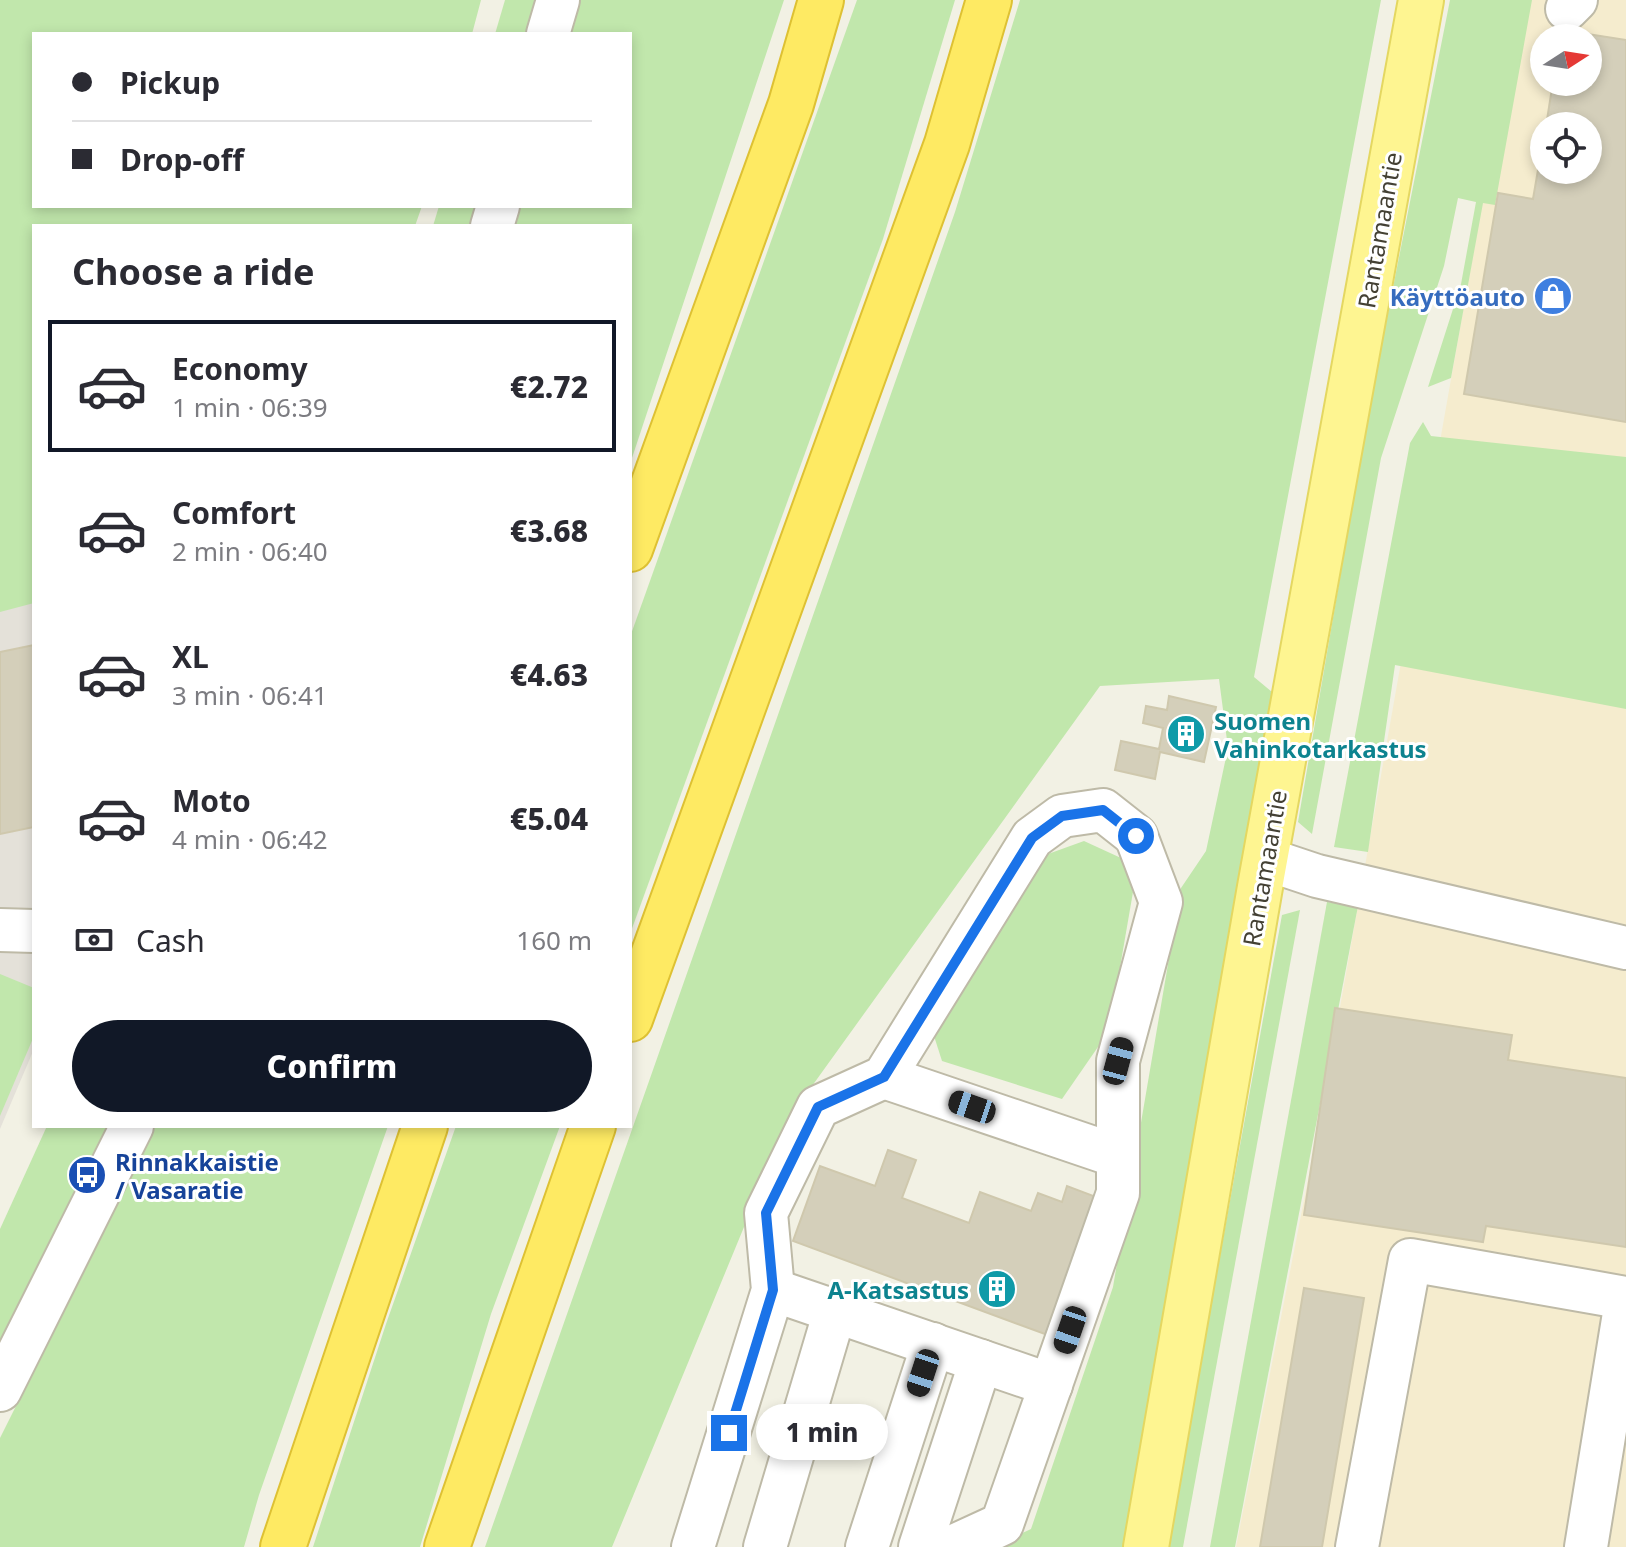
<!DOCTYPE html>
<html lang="en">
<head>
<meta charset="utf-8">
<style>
	body { margin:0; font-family:"Noto Sans",sans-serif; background:#f7f7f7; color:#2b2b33; height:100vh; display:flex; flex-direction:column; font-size:30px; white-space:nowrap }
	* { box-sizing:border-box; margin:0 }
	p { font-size:26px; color:#7c7c81 }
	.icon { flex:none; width:44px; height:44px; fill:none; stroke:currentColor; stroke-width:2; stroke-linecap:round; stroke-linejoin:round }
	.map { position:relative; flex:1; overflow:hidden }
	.details { position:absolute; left:32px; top:224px; width:600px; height:904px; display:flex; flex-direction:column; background:#fff; border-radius:0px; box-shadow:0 4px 12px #0003 }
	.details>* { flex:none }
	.guide { position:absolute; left:32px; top:32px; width:600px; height:176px; border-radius:0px; box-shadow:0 4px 12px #0003; display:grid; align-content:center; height:176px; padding:0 40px; background:#fff }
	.needle { width:52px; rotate:78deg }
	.fabs { position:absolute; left:1530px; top:24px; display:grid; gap:16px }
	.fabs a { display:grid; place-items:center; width:72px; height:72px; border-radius:50%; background:#fff; box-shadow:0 4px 12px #0003; font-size:40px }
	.end { position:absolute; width:36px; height:36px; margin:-18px; border:10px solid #1a73e8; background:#fff; box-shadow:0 0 0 4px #fff }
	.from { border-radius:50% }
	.bubble { position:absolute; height:56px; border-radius:28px; background:#fff; box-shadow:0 4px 12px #0003; font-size:26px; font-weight:800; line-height:56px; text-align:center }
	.car { position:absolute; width:24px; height:48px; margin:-24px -12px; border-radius:10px; box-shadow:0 0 6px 2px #0007; background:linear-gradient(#222 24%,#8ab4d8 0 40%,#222 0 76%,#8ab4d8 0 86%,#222 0) }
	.guide b { display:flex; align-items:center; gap:28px; height:76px; font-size:30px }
	.guide b+b { border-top:2px solid #e1e1e2 }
	.guide i { width:20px; height:20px; background:#2b2b33 }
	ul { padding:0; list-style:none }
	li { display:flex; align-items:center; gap:24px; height:132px; margin:0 16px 12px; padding:0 24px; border:4px solid transparent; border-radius:0px }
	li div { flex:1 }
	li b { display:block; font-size:30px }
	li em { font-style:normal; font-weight:800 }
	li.current { border-color:#111827 }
	li>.icon { width:72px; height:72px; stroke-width:1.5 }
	h2 { padding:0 40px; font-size:36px; line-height:96px }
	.pay { display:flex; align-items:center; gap:20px; height:88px; padding:0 40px; font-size:30px }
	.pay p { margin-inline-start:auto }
	.primary-button { display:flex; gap:16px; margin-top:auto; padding:16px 40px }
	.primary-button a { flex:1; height:92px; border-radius:48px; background:#111827; color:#fff; font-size:32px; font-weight:800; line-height:92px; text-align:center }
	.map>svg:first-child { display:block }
</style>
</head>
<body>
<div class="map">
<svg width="1626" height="1547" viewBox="0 0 1626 1547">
	<rect width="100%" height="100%" fill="#f2f1e4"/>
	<path fill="#f5ecce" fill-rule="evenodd" d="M1518,0H1626V1547H1236L1324,1098ZM1544,38H1588V82H1544ZM1544,126H1588V170H1544Z"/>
	<path fill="#e4e1d9" d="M0,518L34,520V1049L0,1129Z"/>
	<g fill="#c1e7ac">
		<path d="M0,0H481L472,34H34V206H422L415,226H34V603L0,612Z"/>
		<path d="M505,0H537L527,34H495Z"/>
		<path d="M576,0H784L630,464V226H512L518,206H630V34H566Z"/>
		<path d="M857,0H955L883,239L630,934V637Z"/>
		<path d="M1020,0H1381L1254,677L1272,692L1124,1547H992L1031,1529L1113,1287L1181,888L1206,851L1228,748L1219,679L1100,686L789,1118L612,1547H485L955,212Z"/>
		<path d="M1450,0H1532L1495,205L1483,203L1451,378L1428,387L1461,284L1476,202L1458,198L1444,266L1381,458L1312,834L1298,822L1368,414Z"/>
		<path d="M439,206H477L471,226H433Z"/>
		<path d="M1423,422L1431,436L1626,457V709L1395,665L1368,852L1334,847L1410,443Z"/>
		<path d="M1084,841L1121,858L1133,892L1109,1031L1062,1099L942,1061L934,1036L1048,854Z"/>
		<path d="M1327,902L1358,906L1235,1547H1210Z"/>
		<path d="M1300,910L1183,1547H1167L1282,915Z"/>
		<path d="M0,974L34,988V1036L0,1116Z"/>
		<path d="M47,1126H109L0,1349V1229Z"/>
		<path d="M156,1126H388L259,1495L244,1547H0V1438Z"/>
		<path d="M456,1126H560L491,1314L420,1547H313L386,1324Z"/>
	</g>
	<g fill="#d4cfba" stroke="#cfc8ad" stroke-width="2">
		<path d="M1562,30L1626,40V422L1464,394L1498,193L1533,199L1544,135V170H1588V126H1546L1553,82H1588V38H1561Z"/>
		<path d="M34,645V827L0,834V652Z"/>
		<path d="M1169,696L1216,707L1204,762L1160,752L1155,779L1115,770L1121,741L1159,749L1163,728L1143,723L1146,706L1167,710Z"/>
		<path d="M1335,1008L1512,1035L1508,1060L1626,1078V1247L1486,1226L1483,1242L1304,1215Z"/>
		<path d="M888,1150L916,1160L902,1198L969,1223L980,1192L1031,1211L1038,1193L1062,1202L1067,1186L1104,1200L1053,1337L793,1241L820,1166L875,1186Z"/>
		<path d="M1304,1288L1364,1298L1322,1547H1260Z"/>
	</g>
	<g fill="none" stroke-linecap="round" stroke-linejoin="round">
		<g stroke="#bebaa7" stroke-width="46">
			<g id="minor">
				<path d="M1567,9L1576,0"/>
				<path d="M548,34L558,0"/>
				<path d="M492,226L498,206"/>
				<path d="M1266,859L1317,876L1626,948"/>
				<path d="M0,930L34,931"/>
				<path d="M884,1077L1117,1156"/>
				<path d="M773,1290L1051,1385"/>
				<path d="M0,1390L132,1126"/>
				<path d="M693,1547L773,1290L766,1213L818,1107L884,1077L1032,838L1062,816L1103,810L1136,836L1161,902L1118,1061V1193L1002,1524L952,1547"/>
				<path d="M765,1547L835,1311"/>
				<path d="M867,1547L933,1344"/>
				<path d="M920,1547L981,1361"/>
				<path d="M1357,1547L1410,1260L1626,1298"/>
				<path d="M1586,1547L1626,1301"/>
			</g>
		</g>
		<g stroke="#e4d761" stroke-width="48">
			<path id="major" d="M1146,1547L1260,887L1421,0"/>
		</g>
		<g stroke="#dec133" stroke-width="48">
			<g id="highway">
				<path d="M630,549L791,104L821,0"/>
				<path d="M630,1019L947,144L989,0"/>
				<path d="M283,1547L425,1126"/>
				<path d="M447,1547L593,1126"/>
			</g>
		</g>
		<use href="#minor" stroke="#fff" stroke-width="42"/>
		<use href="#major" stroke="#fef591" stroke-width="44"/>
		<use href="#highway" stroke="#feea63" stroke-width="44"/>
	</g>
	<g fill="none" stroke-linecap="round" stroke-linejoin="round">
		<path stroke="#1a73e8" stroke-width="10" d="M729,1433L773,1290L766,1213L818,1107L884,1077L1032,838L1062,816L1103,810L1136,836"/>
	</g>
	<defs>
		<g id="shop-disc" transform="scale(2)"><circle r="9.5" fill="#3f7fe0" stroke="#fff"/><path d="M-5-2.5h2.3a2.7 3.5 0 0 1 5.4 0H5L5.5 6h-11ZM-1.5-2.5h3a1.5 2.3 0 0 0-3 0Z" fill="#fff"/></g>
		<g id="building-disc" transform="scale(2)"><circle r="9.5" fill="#0f9aa8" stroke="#fff"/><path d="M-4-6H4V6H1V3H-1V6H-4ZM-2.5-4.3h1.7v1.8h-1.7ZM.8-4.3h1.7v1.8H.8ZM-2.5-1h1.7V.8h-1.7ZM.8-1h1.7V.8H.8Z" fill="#fff"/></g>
		<g id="bus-disc" transform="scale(2)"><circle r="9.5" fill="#1a4fb4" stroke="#fff"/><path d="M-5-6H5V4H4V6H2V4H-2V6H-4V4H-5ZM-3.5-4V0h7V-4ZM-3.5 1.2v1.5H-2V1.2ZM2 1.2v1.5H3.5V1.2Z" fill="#fff"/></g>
	</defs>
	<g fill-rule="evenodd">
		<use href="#shop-disc" x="1553" y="296"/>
		<use href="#building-disc" x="1186" y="734"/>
		<use href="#bus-disc" x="87" y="1175"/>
		<use href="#building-disc" x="997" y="1289"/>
	</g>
	<g text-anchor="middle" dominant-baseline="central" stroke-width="6" stroke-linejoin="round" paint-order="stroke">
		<g font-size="24" fill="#444134" stroke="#fff">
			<text transform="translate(1379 230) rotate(-80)">Rantamaantie</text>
			<text transform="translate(1264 868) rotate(-80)">Rantamaantie</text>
		</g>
		<g font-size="24" font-weight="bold" fill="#366cbe" stroke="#fff" text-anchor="end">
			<text x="1525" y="296">Käyttöauto</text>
		</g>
		<g font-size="24" font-weight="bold" fill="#0d838f" stroke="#fff" text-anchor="start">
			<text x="1214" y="720">Suomen<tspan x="1214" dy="28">Vahinkotarkastus</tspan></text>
			<text x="969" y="1289" text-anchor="end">A-Katsastus</text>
		</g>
		<g font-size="24" font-weight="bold" fill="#164399" stroke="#fff" text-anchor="start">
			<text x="115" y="1161">Rinnakkaistie<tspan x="115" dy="28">/ Vasaratie</tspan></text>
		</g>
	</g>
</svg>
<div class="fabs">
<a><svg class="needle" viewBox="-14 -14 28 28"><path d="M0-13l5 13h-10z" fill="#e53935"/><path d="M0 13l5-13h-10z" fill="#7c7c81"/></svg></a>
<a><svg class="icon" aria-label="locate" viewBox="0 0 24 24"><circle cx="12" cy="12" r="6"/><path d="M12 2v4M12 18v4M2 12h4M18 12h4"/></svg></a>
</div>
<i class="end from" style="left:1136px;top:836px"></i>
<i class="end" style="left:729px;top:1433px"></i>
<div class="bubble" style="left:756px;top:1404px;width:132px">1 min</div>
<i class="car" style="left:1118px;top:1061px;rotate:15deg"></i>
<i class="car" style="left:972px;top:1107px;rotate:289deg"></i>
<i class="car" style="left:1070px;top:1330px;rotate:199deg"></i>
<i class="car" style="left:923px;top:1373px;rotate:198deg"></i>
<div class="guide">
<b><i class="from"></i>Pickup</b>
<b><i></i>Drop-off</b>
</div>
<section class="details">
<h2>Choose a ride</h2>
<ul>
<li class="current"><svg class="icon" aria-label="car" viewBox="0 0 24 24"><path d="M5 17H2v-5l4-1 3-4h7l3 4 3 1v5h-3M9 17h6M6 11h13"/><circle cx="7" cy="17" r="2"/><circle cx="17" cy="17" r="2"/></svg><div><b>Economy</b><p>1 min · 06:39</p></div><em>€2.72</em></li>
<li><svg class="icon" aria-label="car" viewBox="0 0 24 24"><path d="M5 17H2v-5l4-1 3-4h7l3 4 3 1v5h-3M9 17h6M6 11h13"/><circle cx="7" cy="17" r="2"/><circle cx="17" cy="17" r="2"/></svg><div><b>Comfort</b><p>2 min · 06:40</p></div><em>€3.68</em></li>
<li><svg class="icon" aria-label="car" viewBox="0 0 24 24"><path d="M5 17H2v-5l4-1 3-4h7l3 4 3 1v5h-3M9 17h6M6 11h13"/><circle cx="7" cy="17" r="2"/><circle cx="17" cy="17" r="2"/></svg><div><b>XL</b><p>3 min · 06:41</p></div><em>€4.63</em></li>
<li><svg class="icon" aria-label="car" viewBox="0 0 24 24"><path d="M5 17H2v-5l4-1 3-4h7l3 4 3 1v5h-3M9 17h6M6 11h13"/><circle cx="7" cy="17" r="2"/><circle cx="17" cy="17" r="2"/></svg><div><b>Moto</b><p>4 min · 06:42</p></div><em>€5.04</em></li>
</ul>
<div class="pay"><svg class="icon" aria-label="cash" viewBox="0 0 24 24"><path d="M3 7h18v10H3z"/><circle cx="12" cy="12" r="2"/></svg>Cash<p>160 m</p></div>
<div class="primary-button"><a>Confirm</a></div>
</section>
</div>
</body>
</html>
